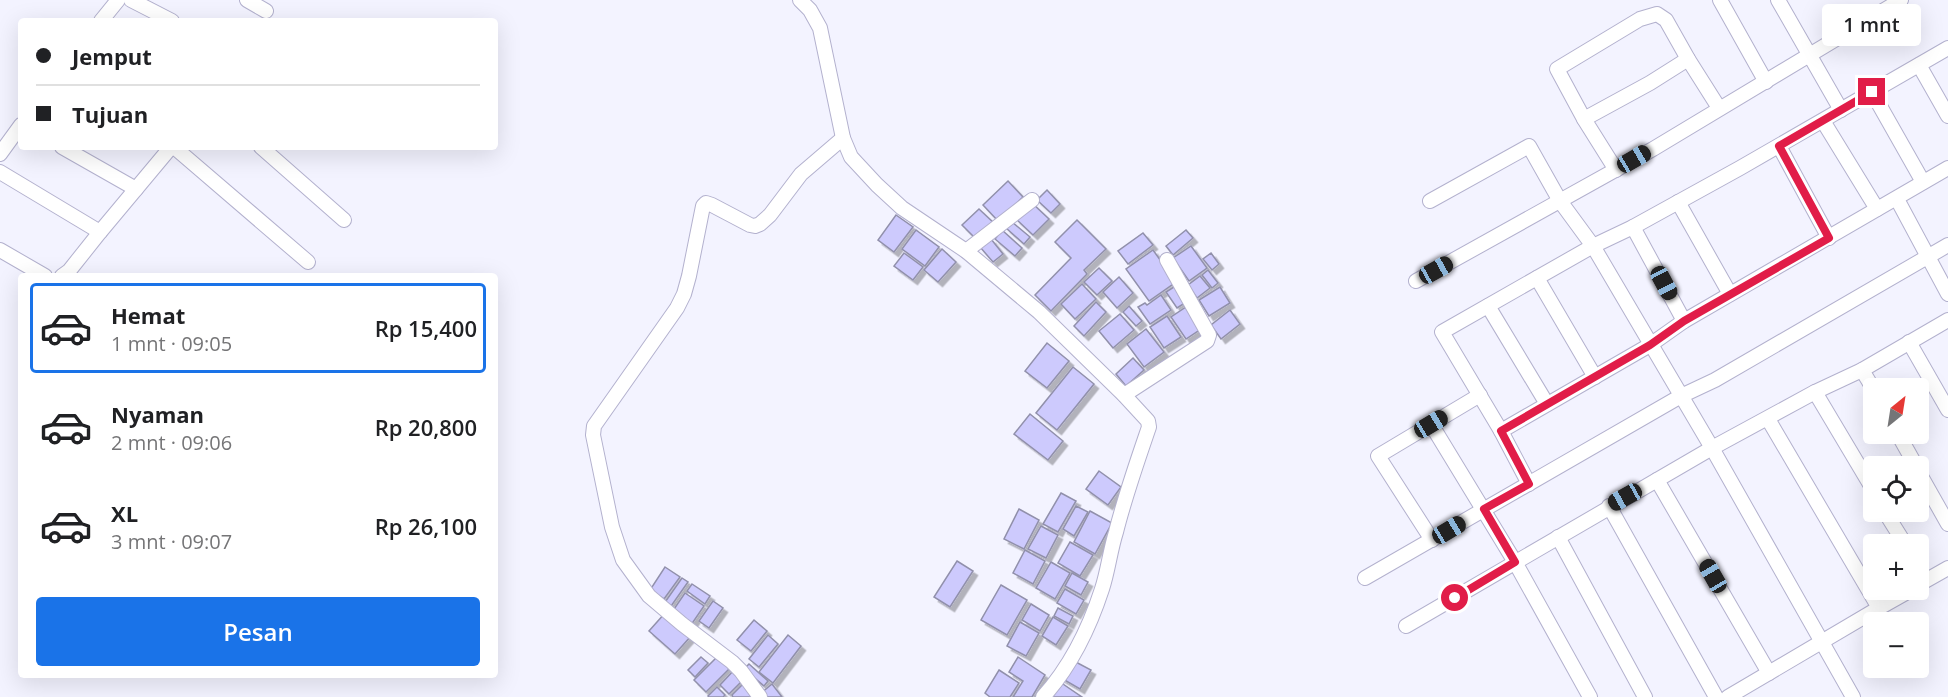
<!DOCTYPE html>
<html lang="id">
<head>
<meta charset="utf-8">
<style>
	body { margin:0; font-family:"Open Sans",sans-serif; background:#f2f2f2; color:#202124; height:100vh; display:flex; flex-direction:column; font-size:22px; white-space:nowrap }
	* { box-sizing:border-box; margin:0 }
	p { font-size:20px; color:#757577 }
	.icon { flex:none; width:33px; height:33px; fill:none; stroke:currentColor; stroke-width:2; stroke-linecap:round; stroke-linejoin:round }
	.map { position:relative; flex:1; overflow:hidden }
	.side { position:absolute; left:18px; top:273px; width:480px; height:405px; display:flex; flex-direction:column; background:#fff; border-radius:6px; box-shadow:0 6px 24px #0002 }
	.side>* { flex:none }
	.top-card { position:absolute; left:18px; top:18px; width:480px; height:132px; border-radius:6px; box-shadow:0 6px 24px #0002; display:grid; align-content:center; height:132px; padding:0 18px; background:#fff }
	.needle { width:39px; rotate:30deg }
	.tools { position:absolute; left:1863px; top:378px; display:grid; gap:12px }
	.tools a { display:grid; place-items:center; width:66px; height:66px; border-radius:6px; background:#fff; box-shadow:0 6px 24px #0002; font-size:30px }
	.end { position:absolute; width:27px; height:27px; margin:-14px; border:8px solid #e11d48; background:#fff; box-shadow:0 0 0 3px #fff }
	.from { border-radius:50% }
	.bubble { position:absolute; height:42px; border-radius:6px; background:#fff; box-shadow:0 6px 24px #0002; font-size:20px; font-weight:600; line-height:42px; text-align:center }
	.car { position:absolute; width:18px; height:36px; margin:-18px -9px; border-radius:8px; box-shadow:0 0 4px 2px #0007; background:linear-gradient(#222 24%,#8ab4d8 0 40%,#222 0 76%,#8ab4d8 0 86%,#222 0) }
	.top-card b { display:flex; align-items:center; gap:21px; height:57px; font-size:22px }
	.top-card b+b { border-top:2px solid #e0e0e0 }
	.top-card i { width:15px; height:15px; background:#202124 }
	ul { padding:10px 0 0; list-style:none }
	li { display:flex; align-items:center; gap:18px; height:90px; margin:0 12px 9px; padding:0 6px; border:3px solid transparent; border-radius:6px }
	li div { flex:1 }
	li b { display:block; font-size:22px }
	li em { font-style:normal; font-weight:600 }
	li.current { border-color:#1a73e8 }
	li>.icon { width:54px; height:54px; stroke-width:1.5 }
	.primary-button { display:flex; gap:12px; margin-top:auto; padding:12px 18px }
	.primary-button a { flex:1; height:69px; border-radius:6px; background:#1a73e8; color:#fff; font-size:24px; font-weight:600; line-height:69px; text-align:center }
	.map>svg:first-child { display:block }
</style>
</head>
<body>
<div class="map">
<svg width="1948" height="697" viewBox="0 0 1948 697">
	<defs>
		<filter id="shadow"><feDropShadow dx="4.5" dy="4.5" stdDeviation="0" flood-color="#0004"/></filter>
	</defs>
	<rect width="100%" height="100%" fill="#f3f3ff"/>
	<g fill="#cdcafd" stroke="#9190ab" stroke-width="1.5" filter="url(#shadow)">
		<path d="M1008,181L1023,197L998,221L983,205Z"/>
		<path d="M1047,190L1060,204L1051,213L1037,200Z"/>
		<path d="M1032,203L1049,219L1033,235L1016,219Z"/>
		<path d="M979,209L996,225L979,242L962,225Z"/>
		<path d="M896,215L913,227L894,252L878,240Z"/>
		<path d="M1077,220L1106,249L1084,270L1087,274L1051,311L1035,295L1071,258L1055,242Z"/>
		<path d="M1012,222L1030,237L1024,244L1006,228Z"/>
		<path d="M916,230L939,247L925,266L902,249Z"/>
		<path d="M1002,230L1022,248L1015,256L995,239Z"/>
		<path d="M1186,230L1193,238L1173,255L1166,246Z"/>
		<path d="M1143,233L1153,245L1128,264L1118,251Z"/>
		<path d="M991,239L1003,254L993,262L980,247Z"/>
		<path d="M1191,246L1207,268L1189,281L1173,258Z"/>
		<path d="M942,249L956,262L938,282L924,270Z"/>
		<path d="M1153,250L1176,282L1149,301L1126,269Z"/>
		<path d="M904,253L923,267L913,280L894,266Z"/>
		<path d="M1211,253L1219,264L1212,270L1203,259Z"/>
		<path d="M1099,268L1112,281L1097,295L1084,282Z"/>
		<path d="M1208,270L1218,283L1212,288L1202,275Z"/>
		<path d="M1200,276L1210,288L1197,298L1188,285Z"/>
		<path d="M1119,277L1133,293L1117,308L1103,292Z"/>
		<path d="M1082,284L1096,299L1075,319L1061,304Z"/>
		<path d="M1177,285L1188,301L1177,308L1166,292Z"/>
		<path d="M1220,287L1230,303L1209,316L1199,300Z"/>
		<path d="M1161,295L1171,310L1150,324L1138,307L1145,303L1147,305Z"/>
		<path d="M1096,302L1106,312L1084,336L1074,326Z"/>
		<path d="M1189,305L1204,327L1186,339L1171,317Z"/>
		<path d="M1129,306L1142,321L1136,326L1123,312Z"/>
		<path d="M1230,310L1240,324L1221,339L1211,325Z"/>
		<path d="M1120,314L1134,330L1113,348L1099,331Z"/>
		<path d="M1167,316L1181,337L1164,348L1150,327Z"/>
		<path d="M1146,329L1164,352L1144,367L1127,344Z"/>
		<path d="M1047,343L1069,361L1047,388L1025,371Z"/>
		<path d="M1133,358L1144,370L1126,386L1116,374Z"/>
		<path d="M1073,367L1094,384L1057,430L1036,413Z"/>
		<path d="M1030,414L1063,441L1048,460L1014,434Z"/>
		<path d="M1099,471L1121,487L1108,505L1086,489Z"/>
		<path d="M1061,493L1076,501L1058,532L1043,524Z"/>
		<path d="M1076,506L1088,512L1074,536L1063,529Z"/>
		<path d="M1019,509L1039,520L1024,549L1004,539Z"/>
		<path d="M1090,511L1112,523L1095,554L1074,542Z"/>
		<path d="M1041,526L1058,535L1046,558L1028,549Z"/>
		<path d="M1070,542L1093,555L1080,576L1058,563Z"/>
		<path d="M1025,550L1045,561L1033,584L1013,573Z"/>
		<path d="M957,561L973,571L950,607L934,597Z"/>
		<path d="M1051,562L1070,573L1055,599L1036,588Z"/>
		<path d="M665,567L680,577L664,599L650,590Z"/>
		<path d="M1072,573L1088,582L1081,595L1065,586Z"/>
		<path d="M682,578L688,582L669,609L663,605Z"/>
		<path d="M692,584L710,596L705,604L687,591Z"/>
		<path d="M1001,585L1027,600L1007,635L981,620Z"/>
		<path d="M1065,589L1084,600L1076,614L1057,603Z"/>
		<path d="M685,593L704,606L691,625L672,612Z"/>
		<path d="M713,601L723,608L709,628L699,621Z"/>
		<path d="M1031,604L1049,615L1040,631L1022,620Z"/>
		<path d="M1058,608L1073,616L1069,624L1054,616Z"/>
		<path d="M665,613L691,636L675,654L649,631Z"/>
		<path d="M1053,617L1068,626L1056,645L1042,636Z"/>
		<path d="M754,620L767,631L751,651L737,640Z"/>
		<path d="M1020,622L1039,633L1026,656L1007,646Z"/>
		<path d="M768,635L778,644L759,667L749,659Z"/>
		<path d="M788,635L801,646L773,683L759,672Z"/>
		<path d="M720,654L733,665L706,692L694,680Z"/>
		<path d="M701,657L708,663L695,677L688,670Z"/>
		<path d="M1018,657L1045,675L1032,697H1013L1023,681L1009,672Z"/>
		<path d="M1072,660L1091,670L1080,689L1061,678Z"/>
		<path d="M749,664L768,681L764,686L744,669Z"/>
		<path d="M734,670L744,679L729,694L720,685Z"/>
		<path d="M999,670L1019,683L1010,697H990L985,693Z"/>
		<path d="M1060,682L1082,697H1050Z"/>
		<path d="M743,684L754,694L751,697H733L732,695Z"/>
		<path d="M772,684L782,697H762L760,694Z"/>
		<path d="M717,687L725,695L723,697H709L708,696Z"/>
	</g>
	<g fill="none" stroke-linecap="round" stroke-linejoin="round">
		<g stroke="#b3b1ce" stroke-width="16">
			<g id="street">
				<path d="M131,0L172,21"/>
				<path d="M247,0L266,11"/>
				<path d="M800,0L810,10L820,28L843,138L851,157L877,185L902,208L966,251L1039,312L1124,395L1148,421L1149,427C1137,462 1125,496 1116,532C1110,551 1108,571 1102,589C1089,629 1070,667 1043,697"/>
				<path d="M1720,0L1766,82"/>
				<path d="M1778,0L1841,110"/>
				<path d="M101,21L118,0"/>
				<path d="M1919,65L1948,116"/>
				<path d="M1872,92L1923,182"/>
				<path d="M1584,119L1650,83L1688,59"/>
				<path d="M1823,121L1877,209"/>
				<path d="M1779,146L1829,238"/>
				<path d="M62,147L136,189"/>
				<path d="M174,147L308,262"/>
				<path d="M261,147L344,220"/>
				<path d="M0,154L21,125"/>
				<path d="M1616,170L1584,119L1557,69L1640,19L1657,14L1666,20L1688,59L1719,108"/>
				<path d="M0,172L100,232L171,147"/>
				<path d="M1897,199L1948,294"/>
				<path d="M1430,201L1529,146L1560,201L1593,246L1712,448L1853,697"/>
				<path d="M1678,202L1730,294"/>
				<path d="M1633,227L1684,321"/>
				<path d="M0,250L45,276"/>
				<path d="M966,251L1032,200"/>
				<path d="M62,276L69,271L100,232"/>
				<path d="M1537,278L1595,377"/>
				<path d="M1416,281L1653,149L1901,0"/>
				<path d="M1488,306L1547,404"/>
				<path d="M1909,342L1948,410"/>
				<path d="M1862,370L1874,390"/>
				<path d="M1815,392L1874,491"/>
				<path d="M1124,395L1207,341L1209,335L1167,260"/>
				<path d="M1768,419L1879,608L1911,590"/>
				<path d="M1431,424L1515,562L1590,697"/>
				<path d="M1501,431L1650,345L1684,321L1948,168"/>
				<path d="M1898,434L1916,466"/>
				<path d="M1918,471L1948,524"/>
				<path d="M1657,480L1769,673"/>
				<path d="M1529,484L1501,431L1442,332L1593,246L1633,227L1740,168L1948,48"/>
				<path d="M1609,506L1716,697"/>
				<path d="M1885,512L1905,544"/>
				<path d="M1558,537L1645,697"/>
				<path d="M1432,540L1378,456L1480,395"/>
				<path d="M1365,578L1681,396L1715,380L1948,245"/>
				<path d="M1918,585L1948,568"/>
				<path d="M1406,626L1712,448L1815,392L1862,370L1948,320"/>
				<path d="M760,697L741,671L732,662L682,624L649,596L623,560L612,527L593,435L594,426L677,308L684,294L689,276L703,206L706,203L712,205L750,225L755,226L760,224L770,215L801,174L843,138"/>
				<path d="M1728,697L1879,608"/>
			</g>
		</g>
		<use href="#street" stroke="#fff" stroke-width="14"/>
	</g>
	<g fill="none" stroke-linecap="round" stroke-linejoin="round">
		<path stroke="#e11d48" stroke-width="8" d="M1455,598L1515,562L1484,509L1529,484L1501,431L1650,345L1684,321L1829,238L1779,146L1872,92"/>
	</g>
</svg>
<div class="tools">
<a><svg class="needle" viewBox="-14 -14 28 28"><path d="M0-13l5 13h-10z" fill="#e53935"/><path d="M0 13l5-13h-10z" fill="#757577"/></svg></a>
<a><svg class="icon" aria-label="locate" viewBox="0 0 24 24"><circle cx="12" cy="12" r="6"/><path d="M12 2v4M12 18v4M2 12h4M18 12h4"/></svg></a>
<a>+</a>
<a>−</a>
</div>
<i class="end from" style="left:1455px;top:598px"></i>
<i class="end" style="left:1872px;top:92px"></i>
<div class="bubble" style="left:1822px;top:4px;width:99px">1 mnt</div>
<i class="car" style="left:1634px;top:159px;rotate:60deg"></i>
<i class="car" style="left:1436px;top:270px;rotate:61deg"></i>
<i class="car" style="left:1664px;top:283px;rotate:152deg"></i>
<i class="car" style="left:1431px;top:424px;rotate:59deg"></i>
<i class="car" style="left:1625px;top:497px;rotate:241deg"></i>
<i class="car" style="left:1449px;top:530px;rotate:59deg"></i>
<i class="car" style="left:1713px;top:576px;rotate:330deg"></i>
<div class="top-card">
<b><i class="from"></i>Jemput</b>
<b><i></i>Tujuan</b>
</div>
<section class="side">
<ul>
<li class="current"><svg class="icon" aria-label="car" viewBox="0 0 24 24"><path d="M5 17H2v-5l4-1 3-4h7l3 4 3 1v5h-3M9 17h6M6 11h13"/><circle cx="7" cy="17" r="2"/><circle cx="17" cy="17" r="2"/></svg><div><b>Hemat</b><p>1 mnt · 09:05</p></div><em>Rp 15,400</em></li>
<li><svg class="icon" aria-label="car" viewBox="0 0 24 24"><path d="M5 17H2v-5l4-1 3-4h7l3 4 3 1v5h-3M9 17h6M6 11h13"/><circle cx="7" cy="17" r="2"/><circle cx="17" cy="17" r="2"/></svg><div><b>Nyaman</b><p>2 mnt · 09:06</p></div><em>Rp 20,800</em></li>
<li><svg class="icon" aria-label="car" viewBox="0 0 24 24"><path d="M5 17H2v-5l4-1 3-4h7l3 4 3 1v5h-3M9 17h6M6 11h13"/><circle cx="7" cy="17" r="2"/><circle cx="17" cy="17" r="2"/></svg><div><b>XL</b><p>3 mnt · 09:07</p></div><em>Rp 26,100</em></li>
</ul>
<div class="primary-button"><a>Pesan</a></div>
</section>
</div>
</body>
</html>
